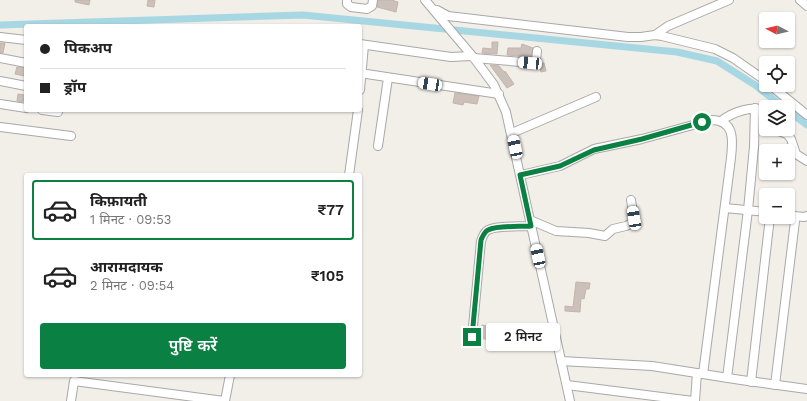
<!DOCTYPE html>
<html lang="hi">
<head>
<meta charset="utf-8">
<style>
	body { margin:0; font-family:"Work Sans","Noto Sans Devanagari",sans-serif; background:#f2f2f2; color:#222; height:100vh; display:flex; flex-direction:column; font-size:15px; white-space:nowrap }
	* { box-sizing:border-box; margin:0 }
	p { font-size:13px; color:#767676 }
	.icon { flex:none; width:22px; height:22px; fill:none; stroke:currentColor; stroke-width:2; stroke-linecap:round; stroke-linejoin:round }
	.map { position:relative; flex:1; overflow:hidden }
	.sheet { position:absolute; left:24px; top:173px; width:338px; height:204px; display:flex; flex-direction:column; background:#fff; border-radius:4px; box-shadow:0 1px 3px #0004 }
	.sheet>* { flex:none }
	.hud { position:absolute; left:24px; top:24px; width:338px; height:88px; border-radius:4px; box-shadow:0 1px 3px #0004; display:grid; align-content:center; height:88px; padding:0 16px; background:#fff }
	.needle { width:26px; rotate:277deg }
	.fabs { position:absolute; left:759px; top:12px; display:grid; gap:8px }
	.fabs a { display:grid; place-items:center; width:36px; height:36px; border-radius:4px; background:#fff; box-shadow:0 1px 3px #0004; font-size:20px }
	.end { position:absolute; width:18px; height:18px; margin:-9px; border:5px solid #0b8043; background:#fff; box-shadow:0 0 0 2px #fff }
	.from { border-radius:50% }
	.bubble { position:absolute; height:28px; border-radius:4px; background:#fff; box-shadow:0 1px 3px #0004; font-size:13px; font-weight:600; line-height:28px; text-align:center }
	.car { position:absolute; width:12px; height:24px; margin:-12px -6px; border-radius:5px; box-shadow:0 0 3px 1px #0007; background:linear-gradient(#fff 24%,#345 0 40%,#fff 0 76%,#345 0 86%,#fff 0) }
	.hud b { display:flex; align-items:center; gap:14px; height:38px; font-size:15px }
	.hud b+b { border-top:1px solid #e0e0e0 }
	.hud i { width:10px; height:10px; background:#222 }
	ul { padding:7px 0 0; list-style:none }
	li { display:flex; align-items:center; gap:12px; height:60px; margin:0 8px 6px; padding:0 8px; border:2px solid transparent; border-radius:4px }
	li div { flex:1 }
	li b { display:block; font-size:15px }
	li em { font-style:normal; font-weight:600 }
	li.selected { border-color:#0b8043 }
	li>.icon { width:36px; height:36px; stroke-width:1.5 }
	.button { display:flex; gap:8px; margin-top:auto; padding:8px 16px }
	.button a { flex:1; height:46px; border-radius:4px; background:#0b8043; color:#fff; font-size:16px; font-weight:600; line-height:46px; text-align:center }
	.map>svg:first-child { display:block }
</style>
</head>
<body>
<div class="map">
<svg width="807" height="401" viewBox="0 0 807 401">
	<rect width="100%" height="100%" fill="#f2eee8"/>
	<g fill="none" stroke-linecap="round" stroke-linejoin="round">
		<g stroke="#a6d7e2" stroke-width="7">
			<path d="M0,25L303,15L677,52L717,61L755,85L783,107"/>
			<path d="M788,111L807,125"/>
		</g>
	</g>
	<g fill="#cbc1ba" stroke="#c5b4a9">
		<path d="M75,0H90L89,5L75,2Z"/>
		<path d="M148,0H155L154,7L147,6Z"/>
		<path d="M378,0H394V1L398,2L396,12L377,7Z"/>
		<path d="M492,42H498L497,54L482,53L483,48L492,49Z"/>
		<path d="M0,43H5L3,53H0Z"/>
		<path d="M522,44L533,48L531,57L507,55L508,48H521Z"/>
		<path d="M544,63L546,71L541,72L539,65Z"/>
		<path d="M490,65L499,66L505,73V71L514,84L507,88Z"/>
		<path d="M17,67L25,68L24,76L15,74Z"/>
		<path d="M455,93L479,96L477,104L464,102L463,105L453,103Z"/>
		<path d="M18,94L25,95L23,102L17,101Z"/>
		<path d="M576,282L590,283L589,289H586L584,299L581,298L580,312L565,311V306L573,307Z"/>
		<path d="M482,325L492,327L489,340L480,338Z"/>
	</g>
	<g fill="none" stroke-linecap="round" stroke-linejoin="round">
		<g stroke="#a9a9a9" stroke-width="10">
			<g id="minor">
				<path d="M347,0V4L351,7L367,9L372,6L373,0"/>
				<path d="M425,0L474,58L494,85L506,112L570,401"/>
				<path d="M800,0L807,6"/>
				<path d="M437,10L448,16L628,37H641L655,35L662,36L715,49L733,58L766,81"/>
				<path d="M655,35L668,26L729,0"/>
				<path d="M0,37L26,40"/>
				<path d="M360,44L451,57L471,56"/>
				<path d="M0,58L26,63"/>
				<path d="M474,58L533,63L536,60L537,51"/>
				<path d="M360,73L499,94"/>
				<path d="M0,81L26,86"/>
				<path d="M770,85L807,115"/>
				<path d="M360,90L364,45"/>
				<path d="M0,104L26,108"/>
				<path d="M42,110L58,112"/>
				<path d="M721,121C731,113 754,104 766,111"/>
				<path d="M0,127L71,136"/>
				<path d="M773,129L787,134L791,139L796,154L807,161"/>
				<path d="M512,133L596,97"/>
				<path d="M378,146L388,78"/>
				<path d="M349,175L358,110"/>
				<path d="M521,175L560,166L594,149L642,139L711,120C735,120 733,140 731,158L703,374"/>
				<path d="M725,208L766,212"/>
				<path d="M794,216L804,217L807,216"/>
				<path d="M530,220L556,231L589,233L605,236L613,229L626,226L632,223L634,218L631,200"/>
				<path d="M472,337L481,241C483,236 484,232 488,230C498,225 520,227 531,226"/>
				<path d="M561,361L652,366L741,380L807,389"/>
				<path d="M727,378L748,210L754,147L755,108"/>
				<path d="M751,382L770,217"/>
				<path d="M567,385L693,401"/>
				<path d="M775,385L795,221L794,216L788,213"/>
				<path d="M71,401L74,381L224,401"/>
				<path d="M225,401L230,375"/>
				<path d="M695,401L697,373"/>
			</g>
		</g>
		<use href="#minor" stroke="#fff" stroke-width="8"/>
	</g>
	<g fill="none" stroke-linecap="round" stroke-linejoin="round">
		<path stroke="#0b8043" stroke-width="5" d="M472,337L481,240C483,236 484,232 488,230C498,225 520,227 531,226L520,175L560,166L594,150L642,139L702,122"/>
	</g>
</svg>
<div class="fabs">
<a><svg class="needle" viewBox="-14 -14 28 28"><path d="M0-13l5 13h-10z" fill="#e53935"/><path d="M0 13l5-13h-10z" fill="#767676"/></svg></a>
<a><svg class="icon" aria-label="locate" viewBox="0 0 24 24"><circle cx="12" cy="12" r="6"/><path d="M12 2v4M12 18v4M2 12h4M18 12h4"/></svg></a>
<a><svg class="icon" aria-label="layers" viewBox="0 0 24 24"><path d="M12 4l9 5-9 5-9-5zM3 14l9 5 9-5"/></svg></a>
<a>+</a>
<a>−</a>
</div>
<i class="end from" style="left:702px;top:122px"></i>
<i class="end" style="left:472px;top:337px"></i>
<div class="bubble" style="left:486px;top:323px;width:74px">2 मिनट</div>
<i class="car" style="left:530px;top:63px;rotate:275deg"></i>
<i class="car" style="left:430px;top:84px;rotate:279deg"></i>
<i class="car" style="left:515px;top:147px;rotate:348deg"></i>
<i class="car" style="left:634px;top:218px;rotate:351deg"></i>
<i class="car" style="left:538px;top:256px;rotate:348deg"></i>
<div class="hud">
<b><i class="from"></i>पिकअप</b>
<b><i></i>ड्रॉप</b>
</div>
<section class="sheet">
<ul>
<li class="selected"><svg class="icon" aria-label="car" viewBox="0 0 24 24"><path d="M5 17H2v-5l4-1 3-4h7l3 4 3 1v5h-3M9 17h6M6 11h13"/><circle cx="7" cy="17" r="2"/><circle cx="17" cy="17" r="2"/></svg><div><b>किफ़ायती</b><p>1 मिनट · 09:53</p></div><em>₹77</em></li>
<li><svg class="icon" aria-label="car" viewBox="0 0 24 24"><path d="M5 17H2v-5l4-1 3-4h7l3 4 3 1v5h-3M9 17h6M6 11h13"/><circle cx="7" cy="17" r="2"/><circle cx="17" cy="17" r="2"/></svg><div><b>आरामदायक</b><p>2 मिनट · 09:54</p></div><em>₹105</em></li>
</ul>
<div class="button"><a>पुष्टि करें</a></div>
</section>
</div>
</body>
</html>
